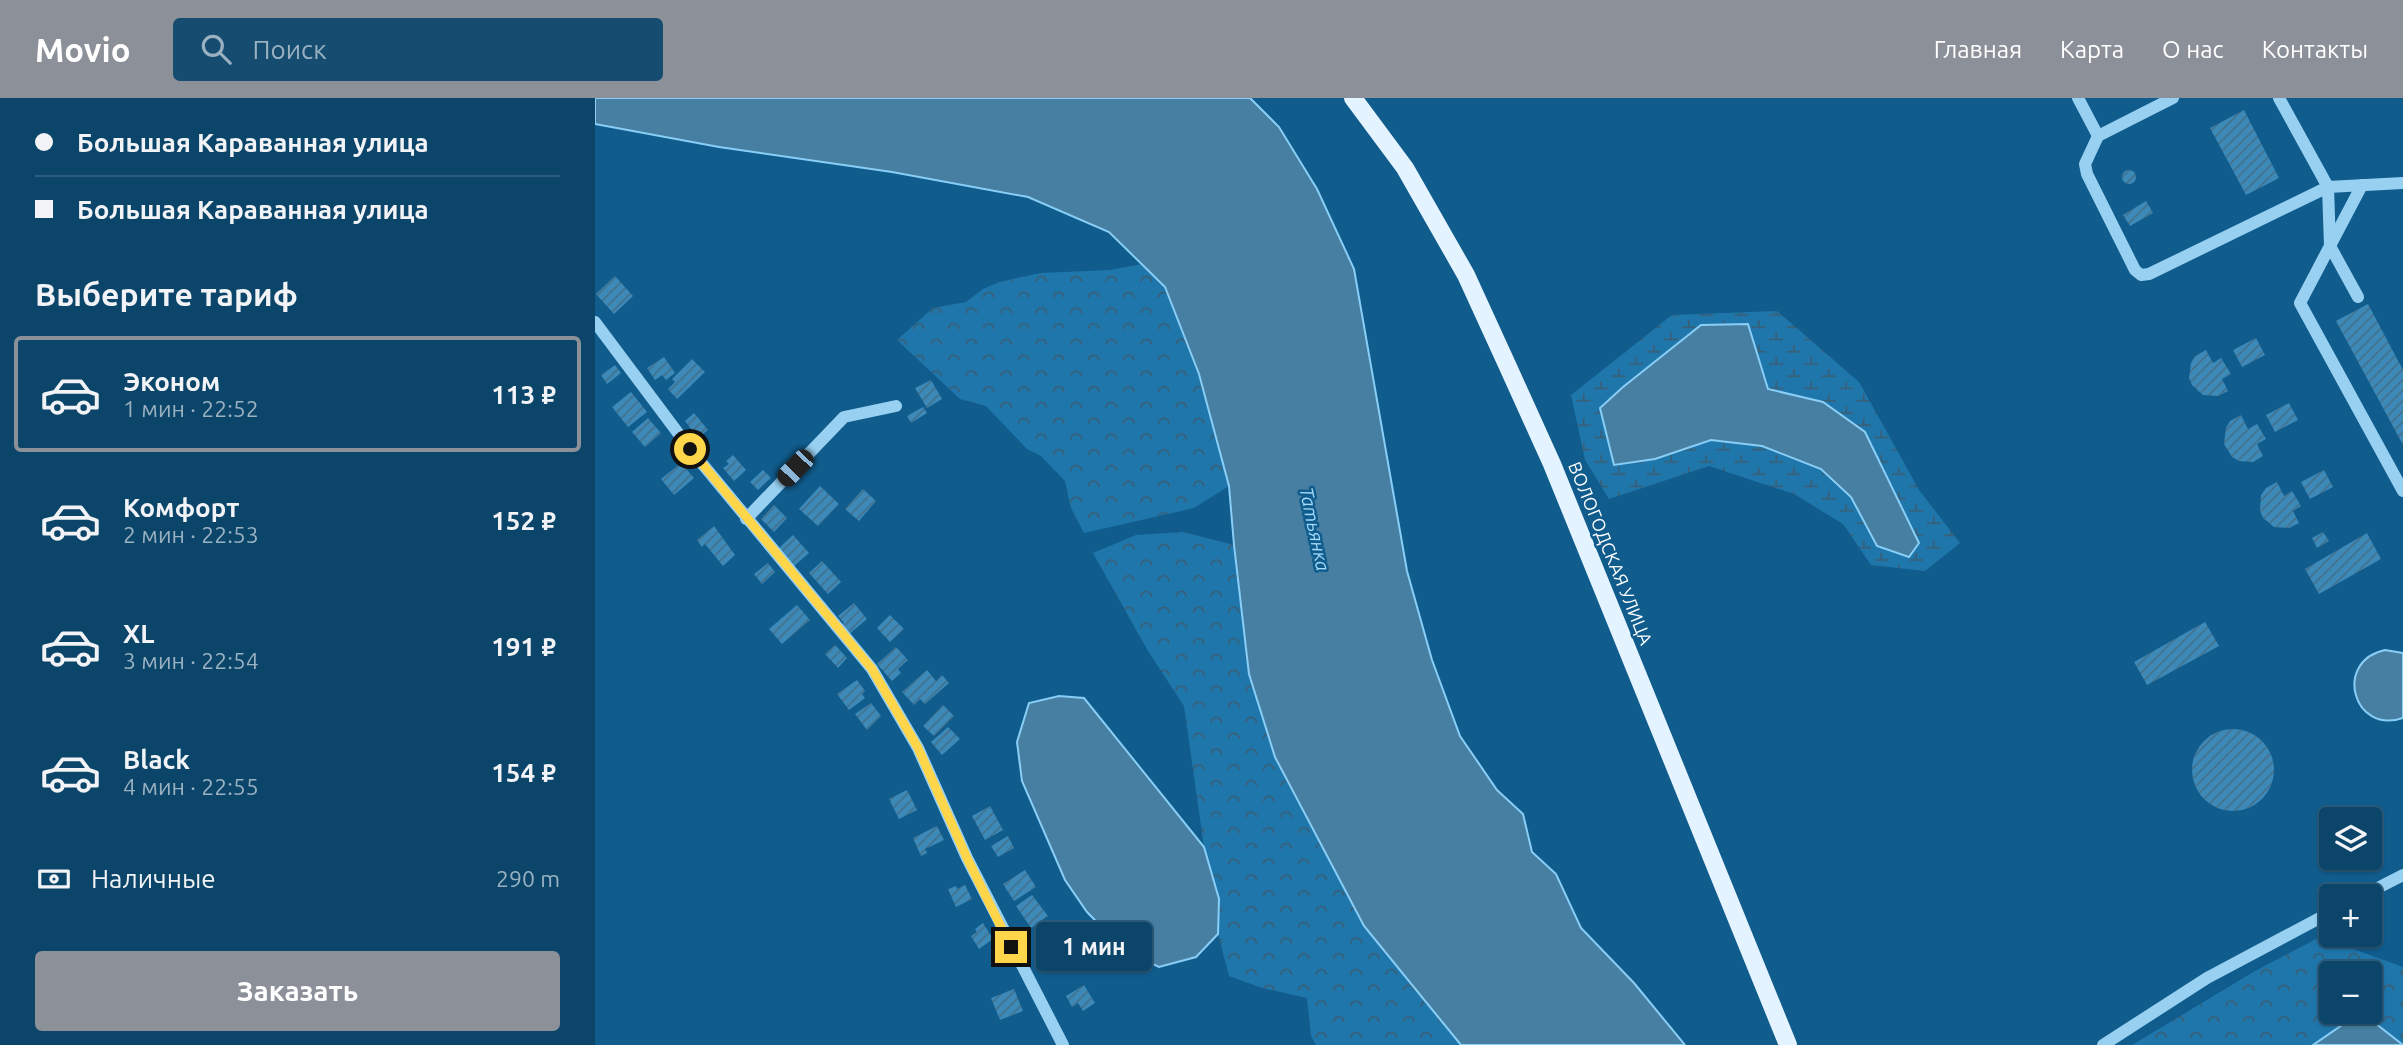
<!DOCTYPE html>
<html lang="ru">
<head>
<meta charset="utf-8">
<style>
	body { margin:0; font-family:Ubuntu,sans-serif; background:#154c70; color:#f1f3f6; height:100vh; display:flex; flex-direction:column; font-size:26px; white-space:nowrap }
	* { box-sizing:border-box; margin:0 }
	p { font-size:23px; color:#9ab1c1 }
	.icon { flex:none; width:38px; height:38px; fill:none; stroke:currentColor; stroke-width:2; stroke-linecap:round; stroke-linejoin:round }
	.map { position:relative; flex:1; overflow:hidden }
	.drawer { display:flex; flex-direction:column; background:#0c456a; width:595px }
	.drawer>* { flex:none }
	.top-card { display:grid; align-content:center; height:154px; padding:0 35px; background:#0c456a }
	.buttons { position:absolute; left:1724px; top:709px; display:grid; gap:14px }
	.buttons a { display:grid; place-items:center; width:63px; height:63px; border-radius:7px; background:#0c456a; box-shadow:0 2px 5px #0004,0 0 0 2px #2c5d7e; font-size:35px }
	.end { position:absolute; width:32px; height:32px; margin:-16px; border:9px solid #ffd54a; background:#111; box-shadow:0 0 0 4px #111 }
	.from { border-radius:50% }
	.bubble { position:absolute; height:49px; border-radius:7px; background:#0c456a; box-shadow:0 2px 5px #0004,0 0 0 2px #2c5d7e; font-size:23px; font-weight:700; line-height:49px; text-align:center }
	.car { position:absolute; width:21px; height:42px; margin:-21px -10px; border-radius:9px; box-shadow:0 0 5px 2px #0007; background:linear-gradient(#222 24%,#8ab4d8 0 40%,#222 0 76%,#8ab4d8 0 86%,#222 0) }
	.top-card b { display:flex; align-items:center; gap:24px; height:66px; font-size:26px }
	.top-card b+b { border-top:2px solid #2c5d7e }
	.top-card i { width:18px; height:18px; background:#f1f3f6 }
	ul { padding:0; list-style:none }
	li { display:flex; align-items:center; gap:21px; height:116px; margin:0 14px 10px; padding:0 21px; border:4px solid transparent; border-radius:7px }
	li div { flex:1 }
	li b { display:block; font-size:26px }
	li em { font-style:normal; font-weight:700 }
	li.on { border-color:#8c9099 }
	li>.icon { width:63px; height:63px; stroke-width:1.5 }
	h2 { padding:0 35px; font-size:32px; line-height:84px }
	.pay { display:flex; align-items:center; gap:18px; height:77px; padding:0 35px; font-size:26px }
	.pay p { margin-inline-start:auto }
	.action { display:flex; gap:14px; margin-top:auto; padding:14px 35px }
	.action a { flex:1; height:80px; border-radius:7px; background:#8c9099; color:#fff; font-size:28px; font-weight:700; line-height:80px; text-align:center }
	header { display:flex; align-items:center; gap:42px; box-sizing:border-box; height:98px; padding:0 35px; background:#8c9099; color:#fff }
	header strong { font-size:33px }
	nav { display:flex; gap:38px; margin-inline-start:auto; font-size:24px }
	.search { width:490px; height:63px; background:#154c70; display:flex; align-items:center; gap:18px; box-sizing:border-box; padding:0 24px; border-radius:7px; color:#9ab1c1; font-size:26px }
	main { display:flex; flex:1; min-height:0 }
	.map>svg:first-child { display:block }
</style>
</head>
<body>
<header>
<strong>Movio</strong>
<div class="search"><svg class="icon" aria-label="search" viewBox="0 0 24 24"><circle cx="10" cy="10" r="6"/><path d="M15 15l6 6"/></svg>Поиск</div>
<nav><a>Главная</a><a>Карта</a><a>О нас</a><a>Контакты</a></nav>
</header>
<main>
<section class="drawer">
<div class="top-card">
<b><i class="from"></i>Большая Караванная улица</b>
<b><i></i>Большая Караванная улица</b>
</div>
<h2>Выберите тариф</h2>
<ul>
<li class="on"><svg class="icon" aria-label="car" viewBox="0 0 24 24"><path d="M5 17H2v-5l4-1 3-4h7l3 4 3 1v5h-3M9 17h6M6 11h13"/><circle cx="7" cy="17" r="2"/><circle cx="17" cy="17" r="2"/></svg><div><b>Эконом</b><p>1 мин · 22:52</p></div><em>113 ₽</em></li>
<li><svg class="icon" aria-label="car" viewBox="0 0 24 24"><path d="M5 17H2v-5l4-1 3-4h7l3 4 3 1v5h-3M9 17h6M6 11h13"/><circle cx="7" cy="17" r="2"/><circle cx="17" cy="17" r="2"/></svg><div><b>Комфорт</b><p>2 мин · 22:53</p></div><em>152 ₽</em></li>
<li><svg class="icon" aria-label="car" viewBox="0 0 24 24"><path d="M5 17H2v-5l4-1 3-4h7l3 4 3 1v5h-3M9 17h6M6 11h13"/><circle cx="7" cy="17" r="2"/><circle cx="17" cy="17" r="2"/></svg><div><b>XL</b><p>3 мин · 22:54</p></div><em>191 ₽</em></li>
<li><svg class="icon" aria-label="car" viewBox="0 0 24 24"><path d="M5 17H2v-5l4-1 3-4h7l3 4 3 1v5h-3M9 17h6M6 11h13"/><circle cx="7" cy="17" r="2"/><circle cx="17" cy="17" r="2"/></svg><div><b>Black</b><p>4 мин · 22:55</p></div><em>154 ₽</em></li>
</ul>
<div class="pay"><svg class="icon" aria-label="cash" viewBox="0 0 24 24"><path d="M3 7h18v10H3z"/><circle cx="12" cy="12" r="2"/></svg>Наличные<p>290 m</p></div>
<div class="action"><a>Заказать</a></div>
</section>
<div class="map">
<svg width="1808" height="947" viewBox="0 0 1808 947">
	<defs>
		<pattern id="forest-crowns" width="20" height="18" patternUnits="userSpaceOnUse" patternTransform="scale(1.75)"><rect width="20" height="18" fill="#1f76ab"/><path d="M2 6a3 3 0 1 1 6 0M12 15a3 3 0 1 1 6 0" fill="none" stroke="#385f77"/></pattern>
		<pattern id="wetland-marsh" width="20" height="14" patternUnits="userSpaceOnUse" patternTransform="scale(1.75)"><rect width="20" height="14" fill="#1f76ab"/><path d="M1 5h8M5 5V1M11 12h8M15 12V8" fill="none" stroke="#385f77"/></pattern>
		<pattern id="building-hatch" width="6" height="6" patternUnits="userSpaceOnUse" patternTransform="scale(1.75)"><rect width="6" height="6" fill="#3d89b8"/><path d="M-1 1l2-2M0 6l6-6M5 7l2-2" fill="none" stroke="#43718d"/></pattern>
	</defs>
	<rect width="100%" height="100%" fill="#105c8d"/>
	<g fill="url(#forest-crowns)" fill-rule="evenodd">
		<path d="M547,166L570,189L604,276L634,388L599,410L489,435L476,410L470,383L446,358L432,351L391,308L365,301L302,242L338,210L371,204L388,191L404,184L446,175L515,172Z"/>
		<path d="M588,434L639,447L654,576L729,749L769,828L866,947H721L716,938L712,900L667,890L634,878L623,836L624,801L609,749L589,608L553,553L498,455L541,437Z"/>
		<path d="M1725,839L1808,869V947H1537L1660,873ZM1736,875H1774V914H1736Z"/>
	</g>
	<path fill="url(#wetland-marsh)" d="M1182,213L1264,284L1324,392L1365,445L1330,473L1276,467L1248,426L1199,396L1114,368L1014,401L990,362L976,297L1077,217Z"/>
	<g fill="#477fa3" stroke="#89cef6" stroke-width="2">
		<path d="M0,0H655L684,29L722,91L759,171L812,473L837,562L865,638L902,692L928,716L937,754L961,776L986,830L1039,885L1090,947H866L769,828L680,659L654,576L639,447L634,388L604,276L570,189L514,134L433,99L297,74L124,49L0,26Z"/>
		<path d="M1153,226L1173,291L1228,304L1270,334L1324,445L1314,459L1282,448L1256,399L1226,371L1167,348L1116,342L1060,361L1019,367L1005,310L1028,289L1106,227Z"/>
		<path d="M1790,552L1808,555V620C1758,637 1738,563 1790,552Z"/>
		<path d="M464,598L489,600L609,749L624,801L623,836L601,859L564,869L530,853L492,814L470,782L427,683L422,644L434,605Z"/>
		<path d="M1766,914L1808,947H1718Z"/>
	</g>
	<g fill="url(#building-hatch)">
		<path d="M1649,12L1684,80L1651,97L1615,30Z"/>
		<circle cx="1534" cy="79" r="7"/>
		<path d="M1551,103L1558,115L1535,128L1528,117Z"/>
		<path d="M20,178L38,198L19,216L1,196Z"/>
		<path d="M1773,206L1808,272V347L1741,223Z"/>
		<path d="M1661,240L1670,257L1647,269L1638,252Z"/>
		<path d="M1611,252L1618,265L1626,260L1636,276L1627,281L1633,293L1623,298L1608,297L1597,287L1594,280L1596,265L1600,258Z"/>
		<path d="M69,259L80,275L71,282L67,277L60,282L52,270Z"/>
		<path d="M97,261L110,274L82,301L73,291L80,284L77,281Z"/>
		<path d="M20,267L26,275L12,286L6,277Z"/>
		<path d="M336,282L347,301L332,310L320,290Z"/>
		<path d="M36,294L52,314L33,329L17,309Z"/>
		<path d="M1694,305L1703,322L1680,334L1671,317Z"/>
		<path d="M328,309L332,315L316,325L312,318Z"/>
		<path d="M99,315L113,332L103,340L90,323Z"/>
		<path d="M1646,317L1653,331L1662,326L1671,341L1662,346L1668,358L1658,364L1644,363L1637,359L1629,346L1631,330L1635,323Z"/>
		<path d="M53,320L66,335L50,349L37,334Z"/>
		<path d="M138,357L151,372L139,383L128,370L134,366L131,363Z"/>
		<path d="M86,365L99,380L79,397L66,381Z"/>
		<path d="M168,372L176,380L163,392L155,384Z"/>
		<path d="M1729,372L1738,389L1715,401L1706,384Z"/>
		<path d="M1682,384L1689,398L1697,393L1706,408L1698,413L1704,425L1694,430L1679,429L1668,420L1665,413L1666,397L1671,390Z"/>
		<path d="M225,388L244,406L223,428L204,411Z"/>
		<path d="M268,391L281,403L264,423L250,411Z"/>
		<path d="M179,407L192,420L179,434L166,421Z"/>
		<path d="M119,428L140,457L128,468L110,446L107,449L102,442Z"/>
		<path d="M1728,434L1734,443L1722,450L1717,440Z"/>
		<path d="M1772,435L1786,461L1724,496L1710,471Z"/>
		<path d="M198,437L214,455L199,468L184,450Z"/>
		<path d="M227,463L246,484L233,496L214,475Z"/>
		<path d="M173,465L180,474L167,486L159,476Z"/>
		<path d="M259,505L272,521L253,537L245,528L249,525L243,518Z"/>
		<path d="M202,507L215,522L187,546L174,531Z"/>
		<path d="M295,517L309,531L295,544L282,530Z"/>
		<path d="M1610,524L1624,548L1552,587L1539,564Z"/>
		<path d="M240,547L252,560L243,570L230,556Z"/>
		<path d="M301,549L313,562L303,571L306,575L297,583L282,566Z"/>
		<path d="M332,572L341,583L347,577L354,585L330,606L325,601L319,607L307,594Z"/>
		<path d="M262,582L270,593L267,596L270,600L254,612L242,596Z"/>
		<path d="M276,605L286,618L272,632L260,616Z"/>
		<path d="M348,607L359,618L339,638L328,628Z"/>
		<path d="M353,629L365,641L347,657L336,644Z"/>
		<circle cx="1638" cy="672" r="41"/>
		<path d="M312,692L322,712L304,721L294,701Z"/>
		<path d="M395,708L408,732L390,742L377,718Z"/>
		<path d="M342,728L349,742L330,751L332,755L326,758L318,740Z"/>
		<path d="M413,738L419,750L403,759L396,748Z"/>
		<path d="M430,772L441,789L419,803L408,786Z"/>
		<path d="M370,787L377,801L361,809L353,791L361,788L362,791Z"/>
		<path d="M437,797L453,818L436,830L421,808Z"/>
		<path d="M388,825L398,841L384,851L376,838L382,834L380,831Z"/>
		<path d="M463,837L475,858L454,871L442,850Z"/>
		<path d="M489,887L500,905L488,913L483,905L477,909L471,898Z"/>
		<path d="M419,891L428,913L405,922L396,900Z"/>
	</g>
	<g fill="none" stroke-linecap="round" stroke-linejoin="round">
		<g stroke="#98d0f2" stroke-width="12">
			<path d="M1483,0L1503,38L1490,66L1492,76L1540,172L1546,177L1554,176L1733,89L1735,148L1763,199"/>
			<path d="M1684,0L1733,89L1808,85"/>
			<path d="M1503,38L1578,0"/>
			<path d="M1767,87L1705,205L1808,393"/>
			<path d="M0,224L95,351L277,571L323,650L372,760L468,947"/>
			<path d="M151,421L249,319L301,308"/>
			<path d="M1767,798L1808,777"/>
			<path d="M1508,947L1612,880L1736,814"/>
		</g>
		<path stroke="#e3f3ff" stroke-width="18" d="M758,0L810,70L871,177L914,271L957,366L1193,947"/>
	</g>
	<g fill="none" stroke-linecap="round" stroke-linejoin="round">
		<path stroke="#ffd54a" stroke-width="9" d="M95,351L277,571L323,650L372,760L416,849"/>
	</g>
	<g text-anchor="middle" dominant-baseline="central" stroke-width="5" stroke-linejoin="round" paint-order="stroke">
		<g font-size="18" fill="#fff" stroke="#105c8d">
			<text transform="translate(1016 455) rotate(68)">ВОЛОГОДСКАЯ УЛИЦА</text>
		</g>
		<g font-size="19" font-style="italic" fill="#a4dafa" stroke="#105c8d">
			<text transform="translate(720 431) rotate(78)">Татьянка</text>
		</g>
	</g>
</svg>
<div class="buttons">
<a><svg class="icon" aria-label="layers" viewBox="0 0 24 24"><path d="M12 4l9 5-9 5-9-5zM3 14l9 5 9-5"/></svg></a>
<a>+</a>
<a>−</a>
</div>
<i class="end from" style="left:95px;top:351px"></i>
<i class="end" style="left:416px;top:849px"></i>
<div class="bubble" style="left:441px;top:824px;width:116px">1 мин</div>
<i class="car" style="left:200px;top:370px;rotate:224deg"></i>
</div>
</main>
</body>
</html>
